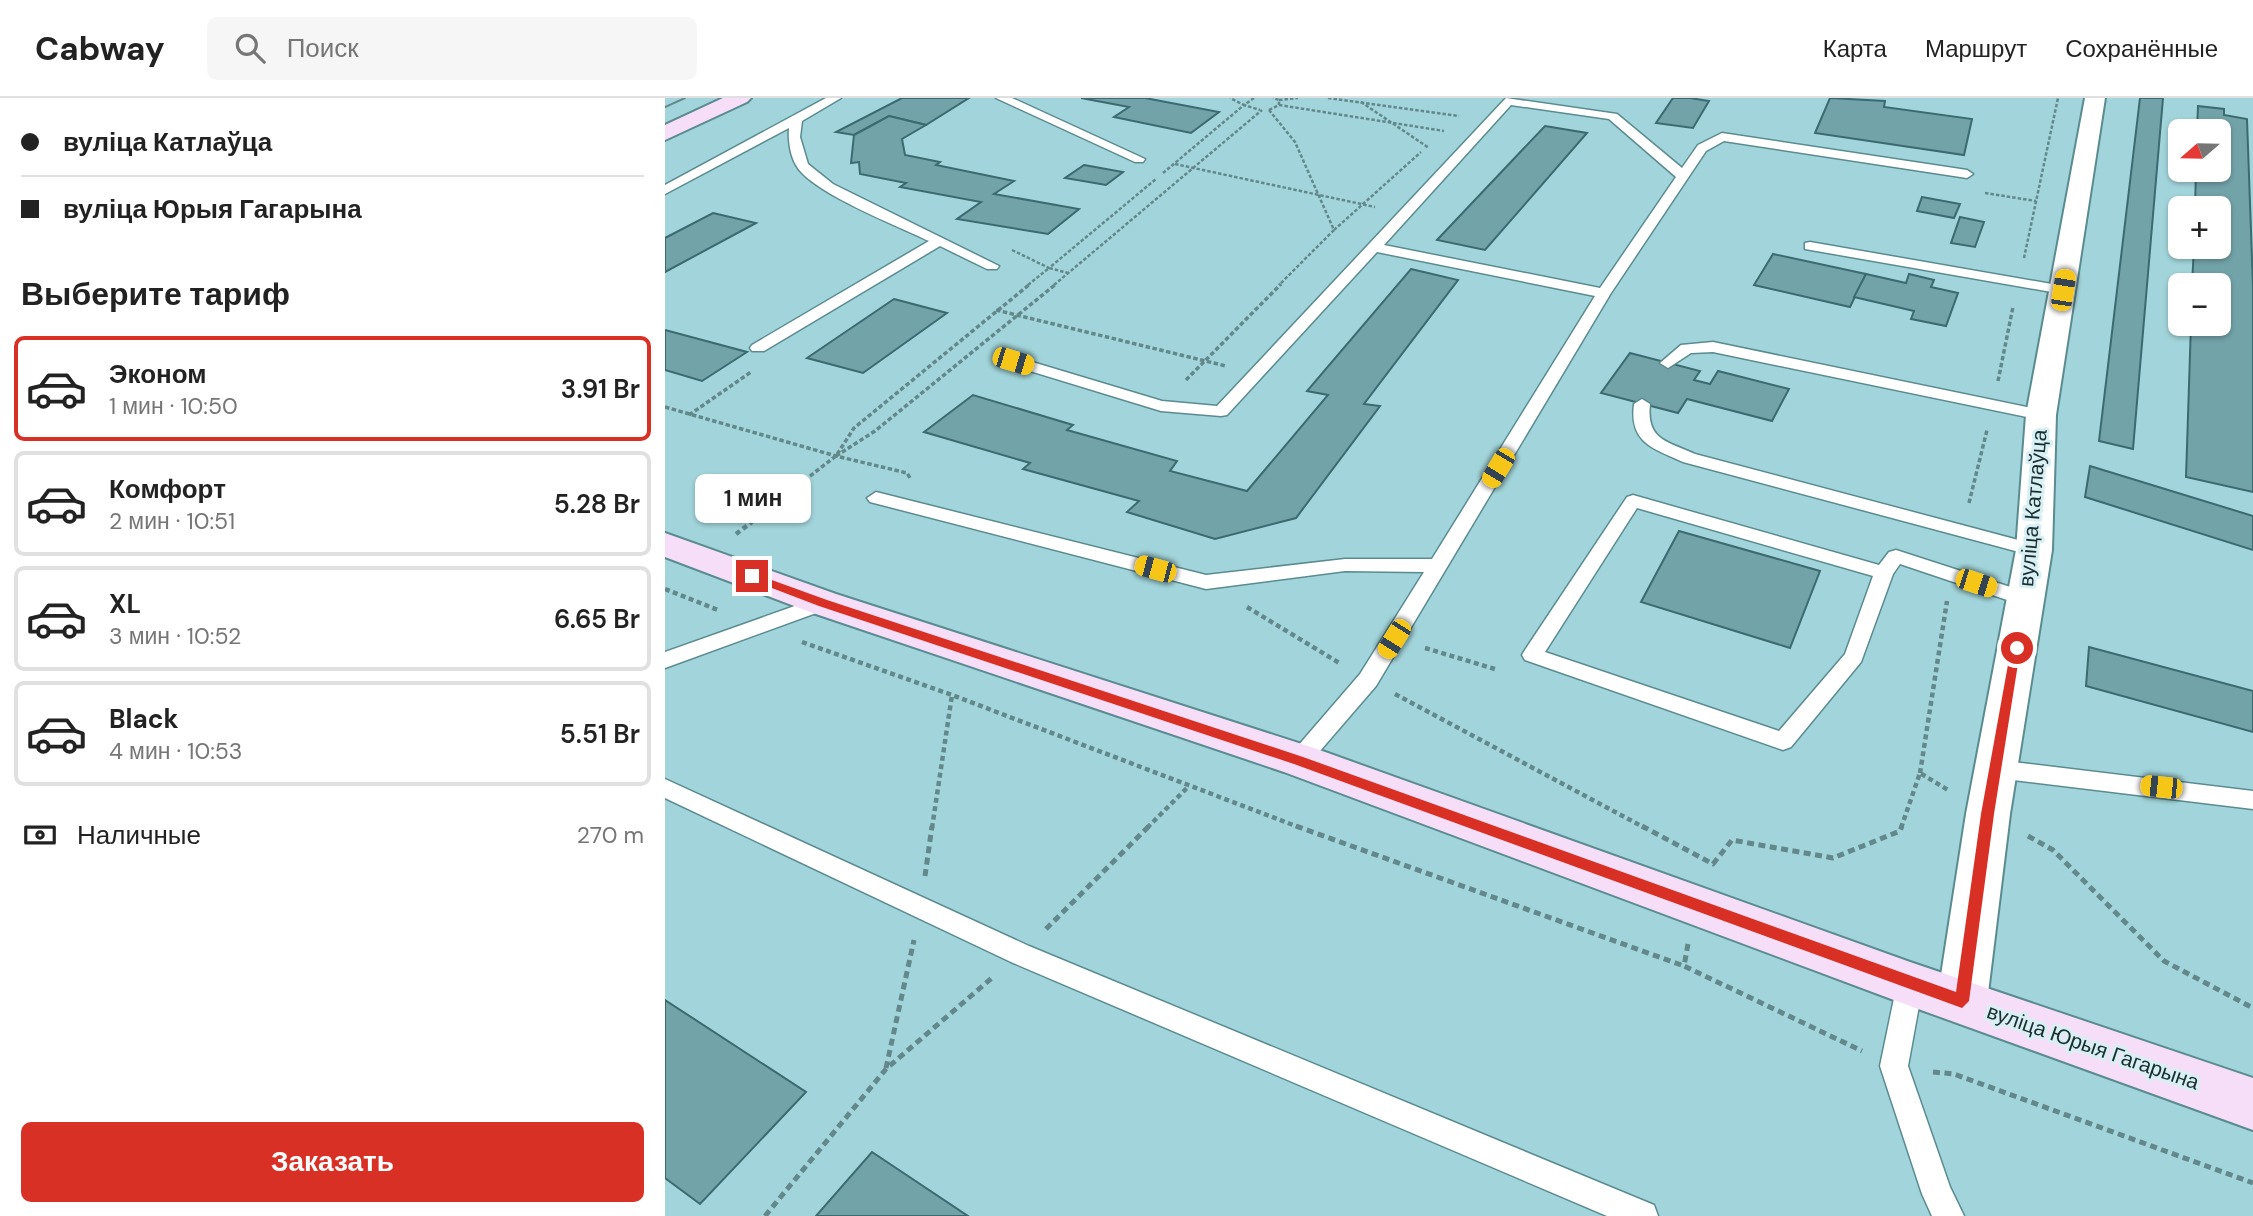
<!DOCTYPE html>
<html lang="ru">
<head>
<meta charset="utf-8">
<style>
	body { margin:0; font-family:"DM Sans",sans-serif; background:#f6f6f6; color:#222; height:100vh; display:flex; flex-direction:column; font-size:26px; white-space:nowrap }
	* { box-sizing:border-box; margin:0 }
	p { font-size:23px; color:#767676 }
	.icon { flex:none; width:38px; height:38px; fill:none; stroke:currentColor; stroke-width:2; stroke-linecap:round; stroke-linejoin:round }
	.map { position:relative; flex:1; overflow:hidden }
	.panel { display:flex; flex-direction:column; background:#fff; width:665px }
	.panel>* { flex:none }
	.top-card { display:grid; align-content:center; height:154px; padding:0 21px; background:#fff }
	.needle { width:46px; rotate:250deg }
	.buttons { position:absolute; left:1503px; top:21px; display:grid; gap:14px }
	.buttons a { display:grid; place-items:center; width:63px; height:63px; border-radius:10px; background:#fff; box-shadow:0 2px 5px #0004; font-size:35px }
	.end { position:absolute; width:32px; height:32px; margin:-16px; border:9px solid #d93025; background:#fff; box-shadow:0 0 0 4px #fff }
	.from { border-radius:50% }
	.bubble { position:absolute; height:49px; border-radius:10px; background:#fff; box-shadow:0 2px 5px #0004; font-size:23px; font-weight:600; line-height:49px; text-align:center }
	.car { position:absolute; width:21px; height:42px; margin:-21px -10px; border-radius:9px; box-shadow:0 0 5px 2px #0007; background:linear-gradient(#f5c518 24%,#345 0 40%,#f5c518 0 76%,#345 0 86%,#f5c518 0) }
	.top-card b { display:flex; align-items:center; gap:24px; height:66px; font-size:26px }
	.top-card b+b { border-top:2px solid #e0e0e0 }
	.top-card i { width:18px; height:18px; background:#222 }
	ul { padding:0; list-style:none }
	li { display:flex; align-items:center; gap:21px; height:105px; margin:0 14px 10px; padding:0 7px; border:4px solid #e0e0e0; border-radius:10px }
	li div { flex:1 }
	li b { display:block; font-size:26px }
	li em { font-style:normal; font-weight:600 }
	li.selected { border-color:#d93025 }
	li>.icon { width:63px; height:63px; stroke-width:1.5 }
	h2 { padding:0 21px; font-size:32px; line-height:84px }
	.pay { display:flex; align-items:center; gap:18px; height:77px; padding:0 21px; font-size:26px }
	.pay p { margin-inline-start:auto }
	.primary-button { display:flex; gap:14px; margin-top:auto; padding:14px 21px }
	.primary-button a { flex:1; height:80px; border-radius:10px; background:#d93025; color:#fff; font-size:28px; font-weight:600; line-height:80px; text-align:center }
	header { display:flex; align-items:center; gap:42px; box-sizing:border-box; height:98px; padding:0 35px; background:#fff; border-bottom:2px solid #e0e0e0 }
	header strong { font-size:33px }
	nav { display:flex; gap:38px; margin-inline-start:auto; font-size:24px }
	.search { width:490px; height:63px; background:#f6f6f6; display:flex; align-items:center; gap:18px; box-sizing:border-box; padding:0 24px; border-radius:10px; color:#767676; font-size:26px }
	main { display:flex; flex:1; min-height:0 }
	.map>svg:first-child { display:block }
</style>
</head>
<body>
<header>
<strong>Cabway</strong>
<div class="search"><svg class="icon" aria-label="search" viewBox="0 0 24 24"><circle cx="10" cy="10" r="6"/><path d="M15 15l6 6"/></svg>Поиск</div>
<nav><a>Карта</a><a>Маршрут</a><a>Сохранённые</a></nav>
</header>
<main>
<section class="panel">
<div class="top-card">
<b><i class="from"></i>вуліца Катлаўца</b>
<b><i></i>вуліца Юрыя Гагарына</b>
</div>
<h2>Выберите тариф</h2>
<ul>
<li class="selected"><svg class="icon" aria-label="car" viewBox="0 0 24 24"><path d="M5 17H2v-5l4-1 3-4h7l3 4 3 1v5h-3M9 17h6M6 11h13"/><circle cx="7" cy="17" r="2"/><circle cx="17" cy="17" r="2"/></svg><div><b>Эконом</b><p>1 мин · 10:50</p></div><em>3.91 Br</em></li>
<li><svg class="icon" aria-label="car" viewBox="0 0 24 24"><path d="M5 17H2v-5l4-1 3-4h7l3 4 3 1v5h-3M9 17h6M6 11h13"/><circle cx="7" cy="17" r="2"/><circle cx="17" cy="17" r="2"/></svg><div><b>Комфорт</b><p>2 мин · 10:51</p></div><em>5.28 Br</em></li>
<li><svg class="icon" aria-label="car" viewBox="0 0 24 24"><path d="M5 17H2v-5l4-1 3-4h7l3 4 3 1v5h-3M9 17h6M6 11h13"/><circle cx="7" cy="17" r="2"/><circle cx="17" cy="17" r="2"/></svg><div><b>XL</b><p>3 мин · 10:52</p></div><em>6.65 Br</em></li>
<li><svg class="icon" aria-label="car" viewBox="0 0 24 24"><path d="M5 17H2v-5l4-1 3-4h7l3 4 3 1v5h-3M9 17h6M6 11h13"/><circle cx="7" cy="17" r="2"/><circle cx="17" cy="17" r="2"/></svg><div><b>Black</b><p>4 мин · 10:53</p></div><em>5.51 Br</em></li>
</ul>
<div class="pay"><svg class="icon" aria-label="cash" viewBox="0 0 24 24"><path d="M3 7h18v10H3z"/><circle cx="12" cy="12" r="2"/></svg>Наличные<p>270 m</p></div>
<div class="primary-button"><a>Заказать</a></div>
</section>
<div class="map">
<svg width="1588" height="1118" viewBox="0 0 1588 1118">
	<rect width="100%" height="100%" fill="#a2d5db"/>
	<g fill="#72a3a9" stroke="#3b6a70" stroke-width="2">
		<path d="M237,0H304L261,27L224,18L189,37L171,34Z"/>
		<path d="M416,0H480L554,14L526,35L449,19L464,9Z"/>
		<path d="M1008,0H1025L1044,3L1028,30L991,25Z"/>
		<path d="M1165,0L1220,3L1219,9L1307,21L1299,57L1150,35Z"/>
		<path d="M1475,0H1498L1468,351L1434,343Z"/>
		<path d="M1533,8L1559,11V17L1582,21L1588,189V394L1521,379L1526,226H1554V187H1527L1529,149H1554V110H1530L1531,72H1554V33H1532Z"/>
		<path d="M224,18L261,27L237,41L240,57L275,64L271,67L349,83L329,96L414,111L383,136L292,121L316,104L235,89L241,85L195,76L194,64L186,65L189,37Z"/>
		<path d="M880,28L922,35L820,152L772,142Z"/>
		<path d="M419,67L458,74L441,87L400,80Z"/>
		<path d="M1257,99L1295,106L1289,120L1252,113Z"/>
		<path d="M48,115L91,125L0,174V140Z"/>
		<path d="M1295,119L1319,124L1310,149L1286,145Z"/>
		<path d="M1108,156L1201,176L1185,209L1089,187Z"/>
		<path d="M746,171L793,182L699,306L715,308L631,420L550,441L462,414L474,403L358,371L365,365L259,334L308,297L408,327L402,332L512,363L505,373L582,393L663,297L642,293Z"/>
		<path d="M1201,176L1241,185L1244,176L1269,182L1266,189L1293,195L1281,228L1246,221L1249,213L1189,199Z"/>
		<path d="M229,201L282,215L198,275L142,260Z"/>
		<path d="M0,232L82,254L37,283L0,272Z"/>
		<path d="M965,255L1035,273L1029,282L1045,286L1053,273L1124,291L1107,323L1022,301L1013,315L936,295Z"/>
		<path d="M1425,368L1588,418V452L1420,399Z"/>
		<path d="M1014,433L1155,473L1125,550L976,504Z"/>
		<path d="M1424,549L1588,593V634L1421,588Z"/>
		<path d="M0,902L141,994L35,1106L0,1080Z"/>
		<path d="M207,1054L303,1118H151Z"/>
	</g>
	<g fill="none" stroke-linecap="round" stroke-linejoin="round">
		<g stroke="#5a8b91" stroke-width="3">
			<g id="lane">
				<path d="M161,0H176L137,23L135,39L143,66L168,86L334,168L332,171H322L275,148L99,253H87L85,250L87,247L264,143C235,129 145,94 131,67C125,57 123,41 124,30L0,96V87Z"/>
				<path d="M331,0H347L480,61L478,64H470Z"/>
				<path d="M841,0L952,16L1017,70L1033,47L1057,35L1302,72L1308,76L1302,80L1059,43L1041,53L946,195L711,588L642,668L634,671L626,668L623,662L626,656L695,576L759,474L680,473L541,491L205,404L202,400L211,394L541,477L680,461H767L930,198L712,154L562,317L556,318L496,313L342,266L340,263L348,258L354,260L497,303L552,308ZM846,7L944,21L1011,79L935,190L719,147Z"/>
				<path d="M1145,144L1398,188L1405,192L1398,196L1140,151V145Z"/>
				<path d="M1048,244L1376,312L1384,317L1376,322L1048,254L1026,255L1003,270L995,265L1016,247Z"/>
				<path d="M977,301L985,306C981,342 1002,343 1030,356L1376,448L1379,452L1376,456L1369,458L1018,364C988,350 964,345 969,306Z"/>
				<path d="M968,397L1214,467L1224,454L1231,452L1367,496L1370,501L1367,506L1360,508L1235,466L1228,476L1196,564L1126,649L1118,652L860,562L857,557L860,552L962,399ZM972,410L1208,478L1180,556L1114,633L880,554Z"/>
				<path d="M158,498L165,500L168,505L165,510L0,570V554Z"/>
				<path d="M1331,662L1588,693V711L1331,680L1323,677L1320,671L1323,665Z"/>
				<path d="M0,681L364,848L989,1107L993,1118H942L346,864L0,700Z"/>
				<path d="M1245,874L1254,877L1258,886L1243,968L1285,1089L1299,1118H1267L1257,1096L1215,968L1232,886L1236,877Z"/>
			</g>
		</g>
		<g stroke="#5a8b91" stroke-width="4">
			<path id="street" d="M1420,0H1440L1391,317L1387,452L1345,716L1322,903L1314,919L1297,926L1280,919L1272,903L1301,716L1351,452L1361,317Z"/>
		</g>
		<g stroke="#5a8b91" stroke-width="4">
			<g id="secondary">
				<path d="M58,0H86L82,4L0,42V27Z"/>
				<path d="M0,435L171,496L649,650L1245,864L1588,980V1032L1245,908L619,674L145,514L0,459Z"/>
			</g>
		</g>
		<g stroke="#63888c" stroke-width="2.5" stroke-dasharray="3.5 2" stroke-linecap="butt">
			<path d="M589,0L579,7L595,12"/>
			<path d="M663,0L794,18"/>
			<path d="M614,2L633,0"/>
			<path d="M696,4L764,50"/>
			<path d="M614,7L779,33"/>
			<path d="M604,12L614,7V2L608,0"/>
			<path d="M604,12L630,44L669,132L614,187"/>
			<path d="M510,66L710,109"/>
			<path d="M498,75L579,7L565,0"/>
			<path d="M1320,95L1371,103"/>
			<path d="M669,132L756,54"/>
			<path d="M347,152L384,170L491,81"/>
			<path d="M1359,160L1393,0"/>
			<path d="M363,187L384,170L403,175"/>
			<path d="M389,187L597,12"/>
		</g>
		<g stroke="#63888c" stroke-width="3.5" stroke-dasharray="4.5 2.5" stroke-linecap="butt">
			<path d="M331,212L561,268"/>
			<path d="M521,282L616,186"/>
			<path d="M1333,283L1348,209"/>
			<path d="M0,309L171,358L242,375L245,380"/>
			<path d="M24,317L86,274"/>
			<path d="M171,358L210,333L391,186"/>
			<path d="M1304,405L1322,332"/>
			<path d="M84,425L171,358L189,330L365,186"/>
		</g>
		<g stroke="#63888c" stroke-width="4.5" stroke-dasharray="5 3.5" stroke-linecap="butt">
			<path d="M71,436L87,424"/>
			<path d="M0,491L53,512"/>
			<path d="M582,509L676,566"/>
			<path d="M137,544L287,597L636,730"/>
			<path d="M760,550L830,571"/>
			<path d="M730,596L980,730"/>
			<path d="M1255,675L1282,503"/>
			<path d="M267,730L287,597"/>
			<path d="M482,730L523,689"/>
			<path d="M1236,730L1255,675L1283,692"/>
		</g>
		<g stroke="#63888c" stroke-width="5" stroke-dasharray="7 4.5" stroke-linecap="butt">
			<path d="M631,728L1019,868"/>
			<path d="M977,728L1048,766L1067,742L1168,760L1235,733L1237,728"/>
			<path d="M1363,738L1388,752L1499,863L1588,910"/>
			<path d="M260,778L267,728"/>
			<path d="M381,831L484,728"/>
			<path d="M1023,846L1019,868L1197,953"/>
			<path d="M221,970L249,842"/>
			<path d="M1268,974L1289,976L1588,1085"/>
			<path d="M100,1118L221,971L328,879"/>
		</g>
		<use href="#lane" fill="#fff" fill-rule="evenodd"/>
		<use href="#street" fill="#fff" fill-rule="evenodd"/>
		<use href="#secondary" fill="#f7def8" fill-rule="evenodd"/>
		<path stroke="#658a8e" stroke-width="2" d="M0,9L20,0"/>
	</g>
	<path fill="#d93025" d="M87,475L162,502L638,659L1291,894L1316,716L1346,550L1348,547H1356L1329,716L1304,903L1297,910L629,666L154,508L83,481L81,478Z"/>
	<g text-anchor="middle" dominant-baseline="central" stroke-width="6" stroke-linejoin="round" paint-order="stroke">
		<g font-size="21" fill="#1b2f32" stroke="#d8f0f4">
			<text transform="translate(1368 410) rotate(-85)">вуліца Катлаўца</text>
			<text transform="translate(1428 949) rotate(19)">вуліца Юрыя Гагарына</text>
		</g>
	</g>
</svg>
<div class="buttons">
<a><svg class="needle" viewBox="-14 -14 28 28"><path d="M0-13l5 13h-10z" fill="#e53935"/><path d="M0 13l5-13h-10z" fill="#767676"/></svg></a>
<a>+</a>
<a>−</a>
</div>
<i class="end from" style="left:1352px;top:550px"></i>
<i class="end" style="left:87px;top:478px"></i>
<div class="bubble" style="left:30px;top:376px;width:116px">1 мин</div>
<i class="car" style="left:1398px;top:192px;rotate:9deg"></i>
<i class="car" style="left:348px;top:263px;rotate:107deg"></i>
<i class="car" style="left:833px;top:370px;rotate:211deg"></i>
<i class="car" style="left:490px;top:471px;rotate:285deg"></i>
<i class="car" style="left:1311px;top:485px;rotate:108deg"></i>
<i class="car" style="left:729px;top:541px;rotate:212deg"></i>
<i class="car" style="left:1496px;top:689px;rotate:276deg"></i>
</div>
</main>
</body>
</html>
